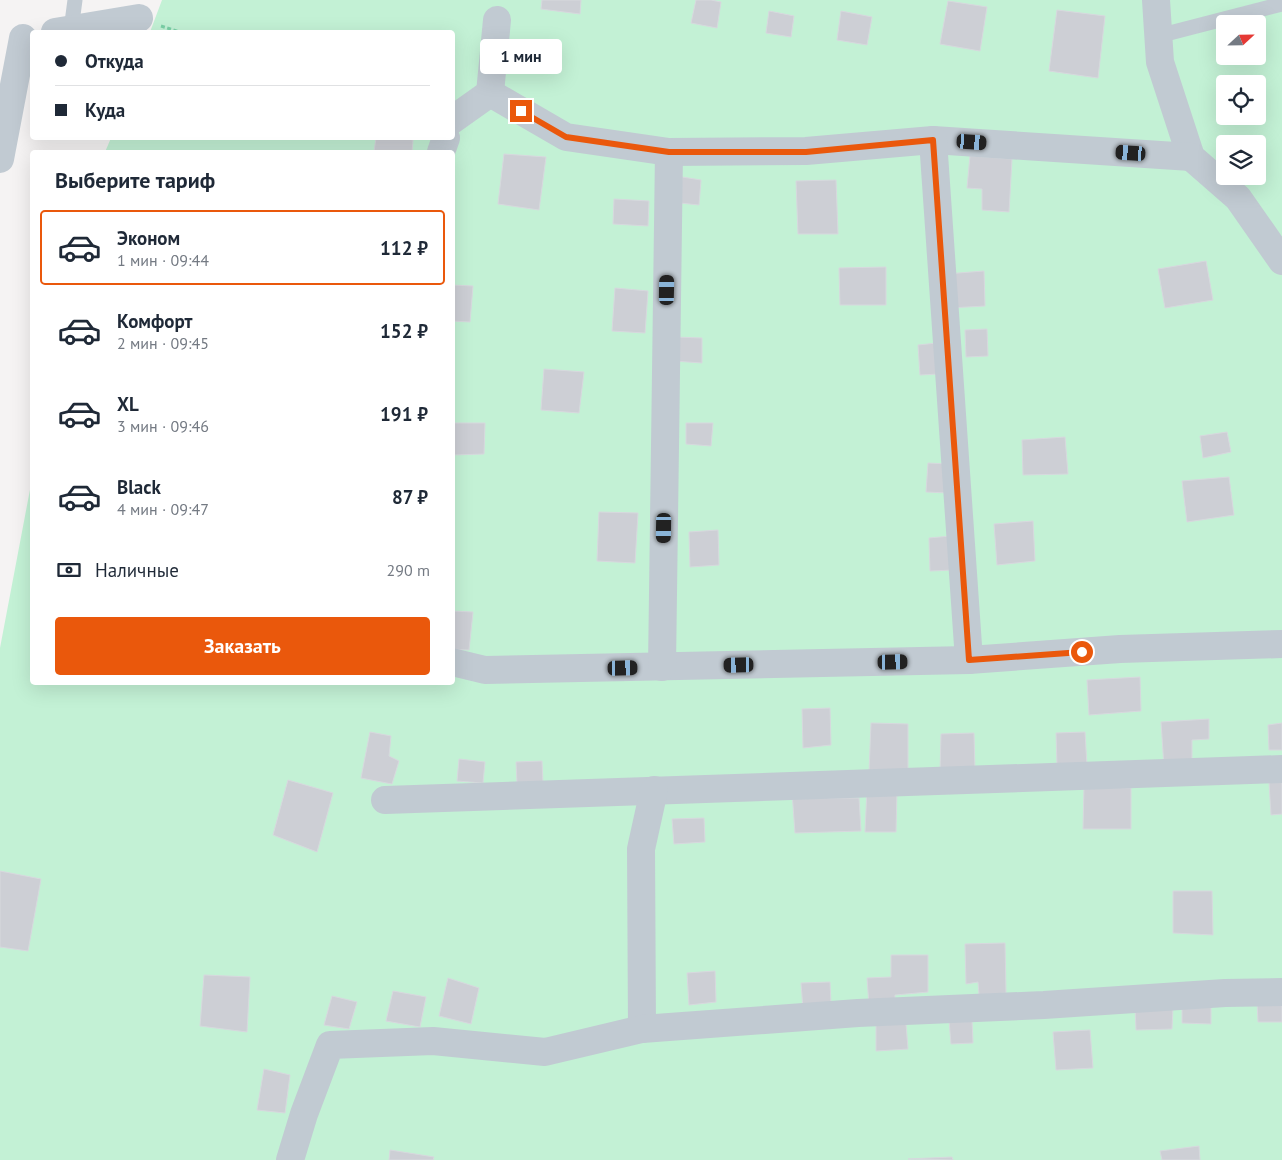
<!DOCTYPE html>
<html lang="ru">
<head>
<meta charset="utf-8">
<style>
	body { margin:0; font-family:"PT Sans",sans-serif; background:#f2f2f3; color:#1f2937; height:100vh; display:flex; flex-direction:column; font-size:19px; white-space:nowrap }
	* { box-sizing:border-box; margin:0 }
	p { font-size:16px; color:#747a83 }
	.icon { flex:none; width:28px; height:28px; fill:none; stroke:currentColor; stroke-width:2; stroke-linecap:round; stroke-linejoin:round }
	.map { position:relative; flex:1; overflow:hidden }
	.panel { position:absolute; left:30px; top:150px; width:425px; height:535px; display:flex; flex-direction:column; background:#fff; border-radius:5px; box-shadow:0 5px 20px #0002 }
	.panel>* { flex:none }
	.top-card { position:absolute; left:30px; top:30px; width:425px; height:110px; border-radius:5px; box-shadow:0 5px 20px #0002; display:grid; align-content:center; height:110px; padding:0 25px; background:#fff }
	.needle { width:32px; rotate:68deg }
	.tools { position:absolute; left:1216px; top:15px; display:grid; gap:10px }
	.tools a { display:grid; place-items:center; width:50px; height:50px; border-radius:5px; background:#fff; box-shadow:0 5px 20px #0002; font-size:25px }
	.end { position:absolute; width:22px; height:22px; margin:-11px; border:6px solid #ea580c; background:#fff; box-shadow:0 0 0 2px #fff }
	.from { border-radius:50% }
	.bubble { position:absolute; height:35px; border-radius:5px; background:#fff; box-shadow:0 5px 20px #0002; font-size:16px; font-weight:600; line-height:35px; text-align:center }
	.car { position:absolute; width:15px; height:30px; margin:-15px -8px; border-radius:6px; box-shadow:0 0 4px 1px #0007; background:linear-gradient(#222 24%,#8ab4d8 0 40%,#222 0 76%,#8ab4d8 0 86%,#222 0) }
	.top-card b { display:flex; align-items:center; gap:18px; height:48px; font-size:19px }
	.top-card b+b { border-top:1px solid #e0e1e3 }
	.top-card i { width:12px; height:12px; background:#1f2937 }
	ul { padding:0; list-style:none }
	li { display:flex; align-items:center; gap:15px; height:75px; margin:0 10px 8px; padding:0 15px; border:2px solid transparent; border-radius:5px }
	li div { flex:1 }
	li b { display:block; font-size:19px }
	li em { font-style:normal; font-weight:600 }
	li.active { border-color:#ea580c }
	li>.icon { width:45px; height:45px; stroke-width:1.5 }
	h2 { padding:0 25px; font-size:22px; line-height:60px }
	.pay { display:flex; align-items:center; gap:12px; height:55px; padding:0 25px; font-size:19px }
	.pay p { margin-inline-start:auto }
	.primary-button { display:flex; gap:10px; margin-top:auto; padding:10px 25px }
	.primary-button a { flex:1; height:58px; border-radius:5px; background:#ea580c; color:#fff; font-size:20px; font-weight:600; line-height:58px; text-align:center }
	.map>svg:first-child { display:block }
</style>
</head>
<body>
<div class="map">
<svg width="1282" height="1160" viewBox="0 0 1282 1160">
	<rect width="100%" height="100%" fill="#f5f3f3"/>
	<path fill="#c3f1d5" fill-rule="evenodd" d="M162,0H1282V1160H0V648L32,479V682H452V152H105L111,138H452V32H150ZM1225,24H1258V56H1225ZM1225,84H1258V116H1225ZM1225,144H1258V176H1225Z"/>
	<g fill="#cdcfd5" stroke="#d7d9de">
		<path d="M542,0H581L580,14L541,9Z"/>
		<path d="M696,0H711L721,2L717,28L691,23Z"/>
		<path d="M948,1L987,7L980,51L940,44Z"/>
		<path d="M1057,10L1105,16L1098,78L1049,71Z"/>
		<path d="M769,11L794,16L791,37L766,33Z"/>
		<path d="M841,11L872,17L867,45L837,40Z"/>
		<path d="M376,138H402L413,140L412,152H374Z"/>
		<path d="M504,154L546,157L539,210L498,204Z"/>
		<path d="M970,156L1012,159L1009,212L982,210V189L967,188Z"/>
		<path d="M682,177L701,180L699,205L680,203Z"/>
		<path d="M836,180L838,234H798L796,181Z"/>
		<path d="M614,199L649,201L648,226L613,224Z"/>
		<path d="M1206,261L1213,300L1165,308L1158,269Z"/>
		<path d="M886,267V305H840L839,268Z"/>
		<path d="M984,271L985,306L949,308L946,274Z"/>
		<path d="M452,285L473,286L470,322L452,321Z"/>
		<path d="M615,288L648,291L645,333L612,331Z"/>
		<path d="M987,329L988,356L966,357L965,330Z"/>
		<path d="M674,337L702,338V363L674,361Z"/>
		<path d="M937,343L939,374L920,375L918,345Z"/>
		<path d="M544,369L584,372L579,413L541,410Z"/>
		<path d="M452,423H485L484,454L452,455Z"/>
		<path d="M686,423H713L711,446L686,444Z"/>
		<path d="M1227,432L1231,452L1203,458L1200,436Z"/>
		<path d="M1065,437L1068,474L1023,475L1022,440Z"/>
		<path d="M928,463L948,464L949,493L926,492Z"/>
		<path d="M1229,477L1234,515L1187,522L1182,481Z"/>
		<path d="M599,512L638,513L635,563L597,561Z"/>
		<path d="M1033,521L1035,561L997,565L994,524Z"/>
		<path d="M718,530L719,565L690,567L689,532Z"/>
		<path d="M951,536L953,570L930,571L929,538Z"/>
		<path d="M452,611L473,612L469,650L452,649Z"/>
		<path d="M1140,677L1141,711L1089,715L1087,680Z"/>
		<path d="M830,708L831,745L803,748L802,709Z"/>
		<path d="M1209,719V739L1192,740V766L1164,767L1161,722Z"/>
		<path d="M871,723L908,724V771L869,773Z"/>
		<path d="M1282,723V750H1269L1268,725Z"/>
		<path d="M370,732L391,736L389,756L399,761L392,784L361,778Z"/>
		<path d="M1085,732L1087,766H1057L1056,733Z"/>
		<path d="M974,733L975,771L940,773L941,734Z"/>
		<path d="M459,759L485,762L483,783L457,781Z"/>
		<path d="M542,761L543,783L517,784L516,762Z"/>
		<path d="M288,780L333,793L317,852L273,835Z"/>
		<path d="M1282,781V814L1271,815L1269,782Z"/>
		<path d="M1084,787L1131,788V829H1083Z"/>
		<path d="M867,789H897L896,832H865Z"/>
		<path d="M792,792L829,798H859L861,831L795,833Z"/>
		<path d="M704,818L705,842L674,844L672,819Z"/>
		<path d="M0,871L41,879L28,951L0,947Z"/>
		<path d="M1173,891H1212L1213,935L1173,933Z"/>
		<path d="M1005,943L1006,993L979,995L978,982L966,984L965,944Z"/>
		<path d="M891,955H928V992L895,995V1005H869L867,978L891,977Z"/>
		<path d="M715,971L716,1002L689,1005L687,973Z"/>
		<path d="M204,975L250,977L247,1032L200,1026Z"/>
		<path d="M448,978L479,988L471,1024L439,1016Z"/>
		<path d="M830,982L831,1005L803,1009L801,983Z"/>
		<path d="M393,991L426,997L420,1027L386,1021Z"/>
		<path d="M332,996L357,1002L349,1029L324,1025Z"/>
		<path d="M1257,1001H1282V1022H1258Z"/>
		<path d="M1182,1006L1211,1007V1024L1182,1023Z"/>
		<path d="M1135,1007H1173L1172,1029L1136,1030Z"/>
		<path d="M949,1020H972L973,1043L951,1044Z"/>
		<path d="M906,1024L908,1049L876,1051V1025Z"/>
		<path d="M1090,1030L1093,1068L1056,1070L1053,1032Z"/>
		<path d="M264,1069L290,1075L285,1113L257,1110Z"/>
		<path d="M1199,1146L1200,1160H1162L1160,1151Z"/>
		<path d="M390,1150L434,1157L433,1160H389Z"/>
		<path d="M952,1157L953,1160L908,1159Z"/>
	</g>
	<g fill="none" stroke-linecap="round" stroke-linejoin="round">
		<path stroke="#7ad0a6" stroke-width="3" stroke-dasharray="4 2.5" stroke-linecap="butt" d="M161,26L180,32"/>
		<g stroke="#c1cad2" stroke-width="15">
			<path d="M71,30L75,0"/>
			<path d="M1158,36L1282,4"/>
		</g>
		<g stroke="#c1cad2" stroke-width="28">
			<path d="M1156,0L1160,62L1191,157L1238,198L1282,261"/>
			<path d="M55,32L139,18"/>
			<path d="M490,93L566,137L669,152L806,151L933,140L1191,157"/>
			<path d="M452,120L490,93L497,20"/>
			<path d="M933,140L969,660"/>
			<path d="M441,152L446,138"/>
			<path d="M0,159L23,38"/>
			<path d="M452,662L485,670L969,660L1120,649L1282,644"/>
			<path d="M662,667L669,152"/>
			<path d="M385,800L1282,769"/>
			<path d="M642,1029L641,849L654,790"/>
			<path d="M290,1160L304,1114L330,1045L433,1041L545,1052L642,1029L858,1013L1044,1005L1225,993L1282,992"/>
		</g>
	</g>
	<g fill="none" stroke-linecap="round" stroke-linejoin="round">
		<path stroke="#ea580c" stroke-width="6" d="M521,111L566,137L669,152H806L933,140L969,660L1082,652"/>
	</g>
</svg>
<div class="tools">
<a><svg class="needle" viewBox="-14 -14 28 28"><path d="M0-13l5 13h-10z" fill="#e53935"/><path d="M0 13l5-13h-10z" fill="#747a83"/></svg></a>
<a><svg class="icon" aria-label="locate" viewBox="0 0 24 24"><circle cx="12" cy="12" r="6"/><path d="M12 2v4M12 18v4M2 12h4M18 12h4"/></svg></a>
<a><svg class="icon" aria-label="layers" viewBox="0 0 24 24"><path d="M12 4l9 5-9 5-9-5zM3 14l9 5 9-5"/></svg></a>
</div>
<i class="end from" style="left:1082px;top:652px"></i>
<i class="end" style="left:521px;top:111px"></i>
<div class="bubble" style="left:480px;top:39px;width:82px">1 мин</div>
<i class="car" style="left:972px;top:142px;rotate:94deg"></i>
<i class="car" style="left:1131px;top:153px;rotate:274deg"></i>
<i class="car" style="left:667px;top:290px;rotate:1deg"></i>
<i class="car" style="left:664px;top:528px;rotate:181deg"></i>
<i class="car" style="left:893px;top:662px;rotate:89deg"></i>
<i class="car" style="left:739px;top:665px;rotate:269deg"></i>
<i class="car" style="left:623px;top:668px;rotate:89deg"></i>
<div class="top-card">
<b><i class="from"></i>Откуда</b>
<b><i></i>Куда</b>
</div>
<section class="panel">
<h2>Выберите тариф</h2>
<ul>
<li class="active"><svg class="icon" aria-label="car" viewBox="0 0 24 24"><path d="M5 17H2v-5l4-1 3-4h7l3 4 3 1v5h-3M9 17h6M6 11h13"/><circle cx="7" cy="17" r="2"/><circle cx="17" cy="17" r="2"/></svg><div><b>Эконом</b><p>1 мин · 09:44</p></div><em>112 ₽</em></li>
<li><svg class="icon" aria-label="car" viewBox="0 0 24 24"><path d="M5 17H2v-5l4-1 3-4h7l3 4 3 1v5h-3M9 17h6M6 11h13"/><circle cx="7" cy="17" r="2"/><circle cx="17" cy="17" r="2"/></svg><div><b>Комфорт</b><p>2 мин · 09:45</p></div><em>152 ₽</em></li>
<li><svg class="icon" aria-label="car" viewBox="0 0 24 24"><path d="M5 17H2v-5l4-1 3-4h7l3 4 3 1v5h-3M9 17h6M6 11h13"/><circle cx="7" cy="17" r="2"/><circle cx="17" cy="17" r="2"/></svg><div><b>XL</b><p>3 мин · 09:46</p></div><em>191 ₽</em></li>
<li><svg class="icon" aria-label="car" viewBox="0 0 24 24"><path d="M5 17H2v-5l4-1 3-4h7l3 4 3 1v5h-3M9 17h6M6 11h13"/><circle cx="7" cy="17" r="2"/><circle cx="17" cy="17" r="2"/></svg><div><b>Black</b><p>4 мин · 09:47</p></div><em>87 ₽</em></li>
</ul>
<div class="pay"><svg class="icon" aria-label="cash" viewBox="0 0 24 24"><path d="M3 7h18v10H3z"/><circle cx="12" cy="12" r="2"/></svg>Наличные<p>290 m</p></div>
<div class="primary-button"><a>Заказать</a></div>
</section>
</div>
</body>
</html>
